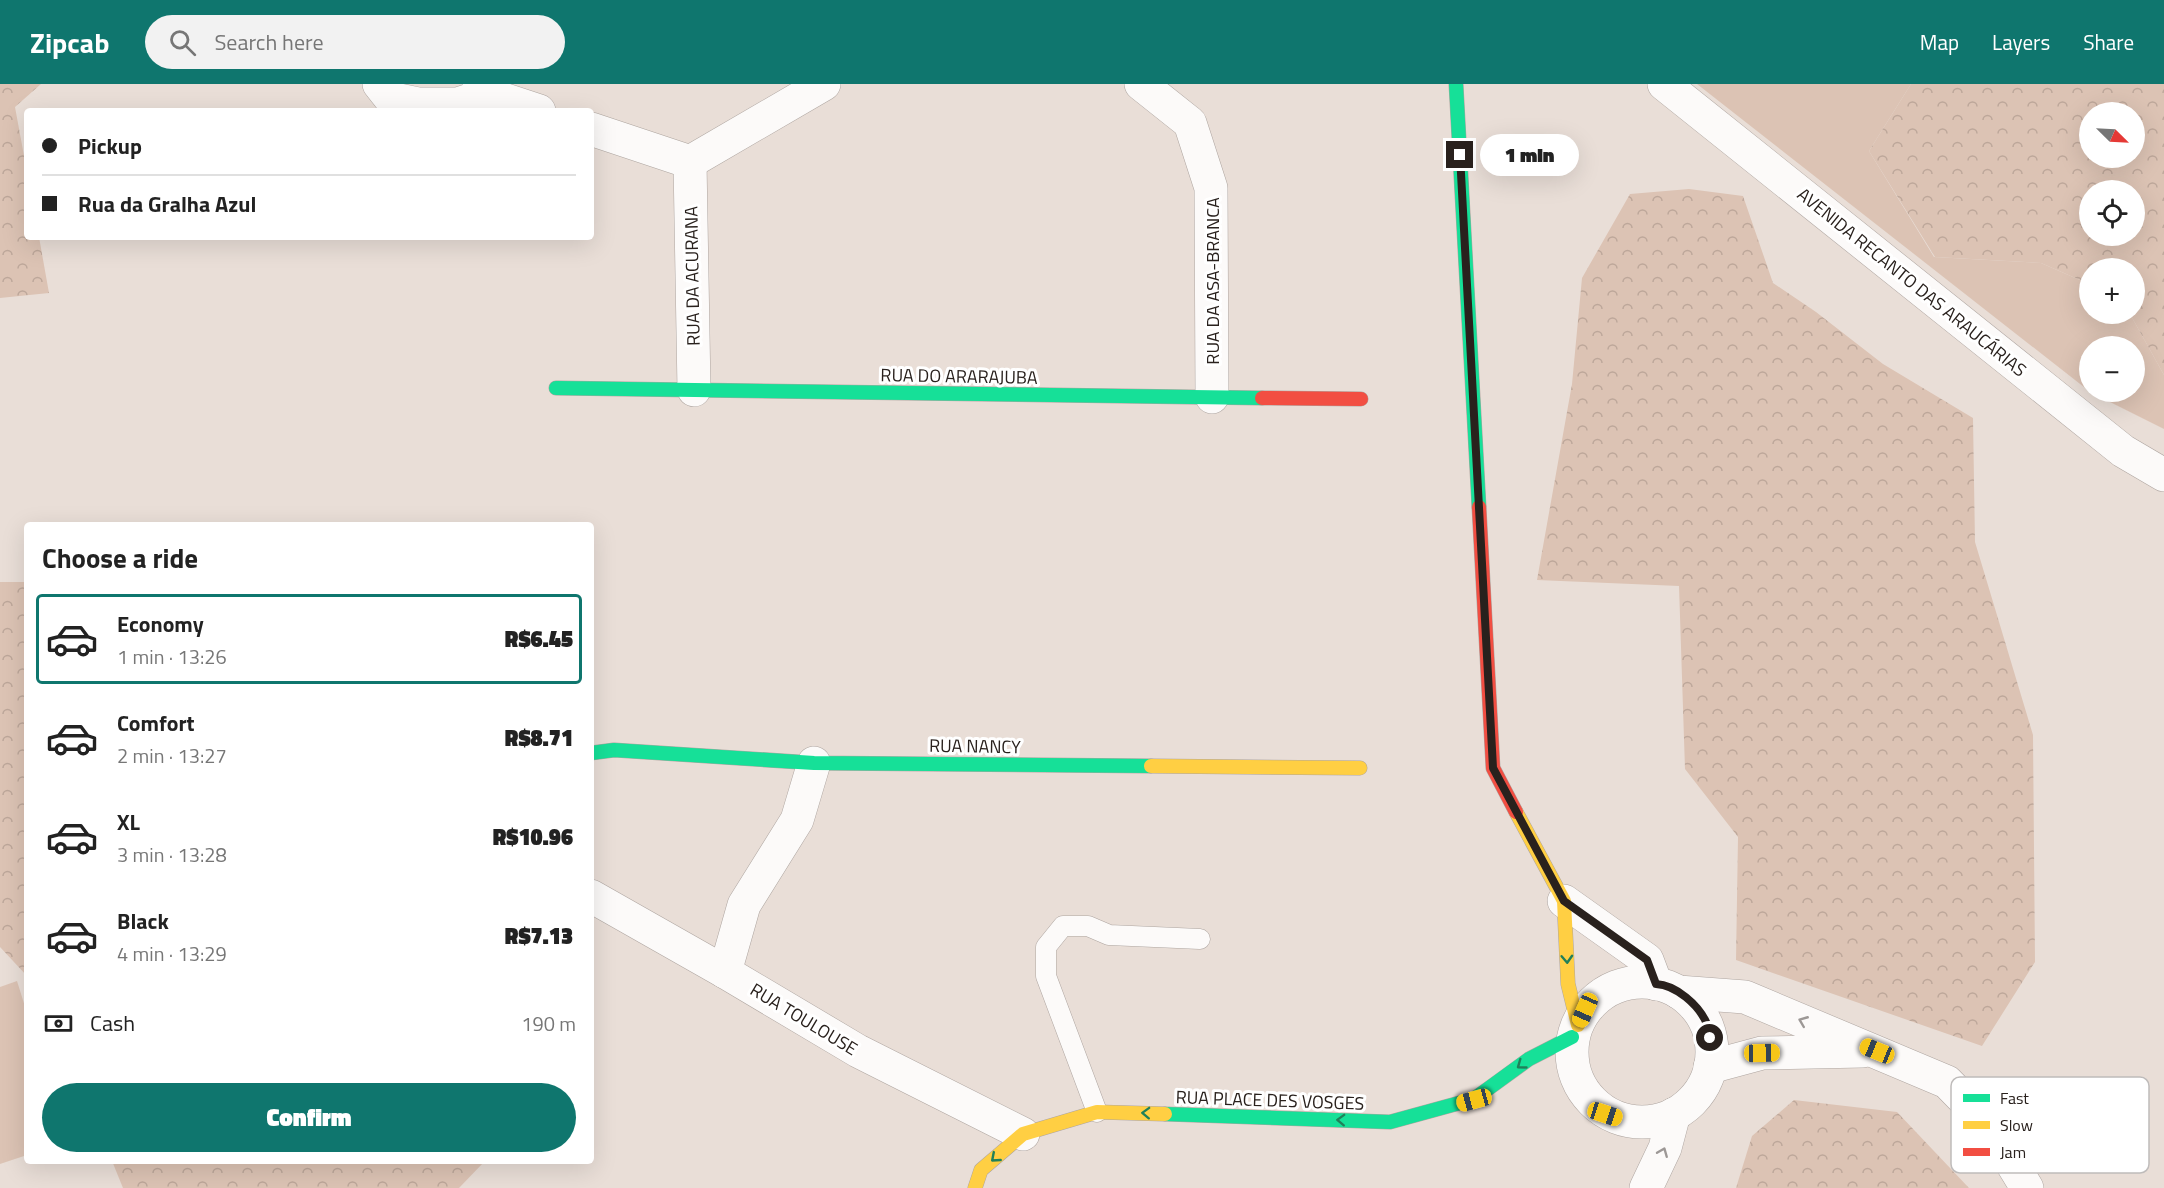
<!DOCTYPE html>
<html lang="en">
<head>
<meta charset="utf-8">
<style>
	body { margin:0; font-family:"Titillium Web",sans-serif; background:#f2f2f2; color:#222; height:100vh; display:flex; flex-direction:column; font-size:22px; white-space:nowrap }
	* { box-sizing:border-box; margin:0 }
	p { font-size:20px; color:#767676 }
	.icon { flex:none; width:33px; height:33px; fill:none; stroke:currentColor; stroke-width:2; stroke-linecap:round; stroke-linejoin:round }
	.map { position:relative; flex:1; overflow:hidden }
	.sheet { position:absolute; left:24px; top:438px; width:570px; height:642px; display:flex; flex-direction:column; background:#fff; border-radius:6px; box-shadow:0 6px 24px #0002 }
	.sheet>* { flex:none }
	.banner { position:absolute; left:24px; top:24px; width:570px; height:132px; border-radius:6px; box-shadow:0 6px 24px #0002; display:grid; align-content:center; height:132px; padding:0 18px; background:#fff }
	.needle { width:39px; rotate:114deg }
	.fabs { position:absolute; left:2079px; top:18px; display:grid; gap:12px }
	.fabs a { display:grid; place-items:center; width:66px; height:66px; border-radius:50%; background:#fff; box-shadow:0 6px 24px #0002; font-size:30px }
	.end { position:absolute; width:27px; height:27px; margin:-14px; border:8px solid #29211d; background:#fff; box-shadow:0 0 0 3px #fff }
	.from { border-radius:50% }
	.bubble { position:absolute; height:42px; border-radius:21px; background:#fff; box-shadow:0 6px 24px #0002; font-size:20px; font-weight:800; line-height:42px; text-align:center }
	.car { position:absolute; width:18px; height:36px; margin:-18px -9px; border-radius:8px; box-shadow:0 0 4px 2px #0007; background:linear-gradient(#f5c518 24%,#345 0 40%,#f5c518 0 76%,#345 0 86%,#f5c518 0) }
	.banner b { display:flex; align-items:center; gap:21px; height:57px; font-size:22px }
	.banner b+b { border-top:2px solid #e0e0e0 }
	.banner i { width:15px; height:15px; background:#222 }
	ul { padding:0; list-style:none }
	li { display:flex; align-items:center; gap:18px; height:90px; margin:0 12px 9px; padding:0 6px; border:3px solid transparent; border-radius:6px }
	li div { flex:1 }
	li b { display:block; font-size:22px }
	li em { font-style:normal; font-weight:800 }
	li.selected { border-color:#0f766e }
	li>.icon { width:54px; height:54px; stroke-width:1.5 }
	h2 { padding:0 18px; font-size:27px; line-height:72px }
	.pay { display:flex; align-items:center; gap:15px; height:66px; padding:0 18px; font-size:22px }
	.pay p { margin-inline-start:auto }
	.primary-button { display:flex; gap:12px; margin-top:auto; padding:12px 18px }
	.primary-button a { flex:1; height:69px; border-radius:36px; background:#0f766e; color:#fff; font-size:24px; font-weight:800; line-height:69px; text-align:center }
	header { display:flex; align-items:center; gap:36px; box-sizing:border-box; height:84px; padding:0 30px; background:#0f766e; color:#fff }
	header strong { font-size:28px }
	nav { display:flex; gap:33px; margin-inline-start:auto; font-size:21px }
	.search { width:420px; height:54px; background:#f2f2f2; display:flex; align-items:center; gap:15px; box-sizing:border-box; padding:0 21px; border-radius:33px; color:#767676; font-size:22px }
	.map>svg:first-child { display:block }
</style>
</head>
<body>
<header>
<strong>Zipcab</strong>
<div class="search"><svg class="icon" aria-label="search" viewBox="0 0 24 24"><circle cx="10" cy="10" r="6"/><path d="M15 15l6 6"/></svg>Search here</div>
<nav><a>Map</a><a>Layers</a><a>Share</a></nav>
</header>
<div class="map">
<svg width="2164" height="1104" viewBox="0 0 2164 1104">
	<defs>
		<pattern id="forest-crowns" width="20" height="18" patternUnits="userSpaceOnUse" patternTransform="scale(1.5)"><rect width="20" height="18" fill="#dcc3b4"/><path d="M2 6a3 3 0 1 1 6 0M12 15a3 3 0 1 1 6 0" fill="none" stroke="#bda79a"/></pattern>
	</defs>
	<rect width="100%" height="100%" fill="#e9ded7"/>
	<g fill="#dcc3b4">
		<path d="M1697,0H1911L1869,67L1934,173L2041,179L2089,200L2090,230H2130L2164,291V345L2090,308H2134V262H2090L2089,307Z"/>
		<path d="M17,897L27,929V1071L0,1080V903Z"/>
	</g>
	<g fill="url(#forest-crowns)" fill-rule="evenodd">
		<path d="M0,0H41L15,23L27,88V153H39L49,209L0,214Z"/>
		<path d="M1911,0H2164V291L2130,230H2134V184H2090L2089,200L2041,179L1935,173L1869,67ZM2134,28V74H2090V28ZM2134,106V152H2090V106Z"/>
		<path d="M1689,105L1743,112L1773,199L1816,228L1883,280L1973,334L1975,458L2033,651L2035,878L1982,962L1736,876L1738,753L1685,685L1679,502L1537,496L1572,300L1582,194L1630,110Z"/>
		<path d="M0,498H27V892L0,863Z"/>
		<path d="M1794,1016L1897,1028L1969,1104H1736L1752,1052Z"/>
		<path d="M112,1077H485L459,1104H123Z"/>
	</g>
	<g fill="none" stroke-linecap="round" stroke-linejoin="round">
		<g stroke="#aea5a0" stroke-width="21">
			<path id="lane" d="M1097,1028L1046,892V863L1063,842H1088L1109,851L1200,855"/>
		</g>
		<g stroke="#aea5a0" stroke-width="34">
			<g id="street">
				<path d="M379,0L390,14L418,20H458L488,10"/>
				<path d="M479,0L488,10L539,27"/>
				<path d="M1141,0L1190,39L1211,104L1212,313"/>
				<path d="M1664,0L2123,367L2164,391"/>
				<path d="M591,45L690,78L824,0"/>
				<path d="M690,78L694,306"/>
				<path d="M591,812L725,888L858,967L1023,1050"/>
				<path d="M1564,817L1647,876L1656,900"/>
				<path d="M725,888L744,821L797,736L814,679"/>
				<circle cx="1642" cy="968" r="70"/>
				<path d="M1678,908L1745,913L1947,998L1988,1040L2027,1104"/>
				<path d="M1710,983L1762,969L1863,967"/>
				<path d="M1646,1104L1665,1064L1674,1030"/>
			</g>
		</g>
		<g stroke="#aea5a0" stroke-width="15">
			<g id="fast">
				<path d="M1456,0L1479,423"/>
				<path d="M556,304L1262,314"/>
				<path d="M591,669L614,666L814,679L1151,682"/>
				<path d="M1165,1030L1390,1038L1474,1015L1529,975L1572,953"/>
			</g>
		</g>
		<g stroke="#aea5a0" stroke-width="15">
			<g id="slow">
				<path d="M1151,682L1360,684"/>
				<path d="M1516,728L1564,817L1568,900L1578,941"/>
				<path d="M975,1104L981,1086L1023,1050L1097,1028L1165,1030"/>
			</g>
		</g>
		<g stroke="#aea5a0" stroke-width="15">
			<g id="jam">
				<path d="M1262,314L1361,315"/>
				<path d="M1479,423L1493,684L1516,728"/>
			</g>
		</g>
		<use href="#lane" stroke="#fcfaf9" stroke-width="20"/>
		<use href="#street" stroke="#fcfaf9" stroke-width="33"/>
		<use href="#fast" stroke="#16e098" stroke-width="14"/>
		<use href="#slow" stroke="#ffcf43" stroke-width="14"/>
		<use href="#jam" stroke="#f24e42" stroke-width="14"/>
	</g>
	<defs><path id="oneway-chevron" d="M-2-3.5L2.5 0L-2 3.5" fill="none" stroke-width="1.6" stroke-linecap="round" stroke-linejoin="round" transform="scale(1.5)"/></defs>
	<g stroke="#20805a">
		<use href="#oneway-chevron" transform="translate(1567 875) rotate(87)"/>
		<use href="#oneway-chevron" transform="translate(1521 981) rotate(144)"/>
		<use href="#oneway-chevron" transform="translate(1146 1029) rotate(-178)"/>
		<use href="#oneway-chevron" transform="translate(1341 1036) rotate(-178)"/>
		<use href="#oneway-chevron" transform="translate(995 1074) rotate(139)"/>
	</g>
	<g stroke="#9d9896">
		<use href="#oneway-chevron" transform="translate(1803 937) rotate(-158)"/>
		<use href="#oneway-chevron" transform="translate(1663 1068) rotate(-68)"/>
	</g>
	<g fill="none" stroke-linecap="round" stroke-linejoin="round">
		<path stroke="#29211d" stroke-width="8" d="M1460,71L1493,684L1564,817L1647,876L1656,900C1676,901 1699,921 1707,940C1709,944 1709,950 1710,954"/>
	</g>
	<g text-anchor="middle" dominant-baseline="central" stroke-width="6" stroke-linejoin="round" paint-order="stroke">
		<g font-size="18" fill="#29211d" stroke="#fff">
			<text transform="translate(692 192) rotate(-91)">RUA DA ACURANA</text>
			<text transform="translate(1212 197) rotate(-90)">RUA DA ASA-BRANCA</text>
			<text transform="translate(1912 198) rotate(39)">AVENIDA RECANTO DAS ARAUCÁRIAS</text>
			<text transform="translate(959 292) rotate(1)">RUA DO ARARAJUBA</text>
			<text transform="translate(975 662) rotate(1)">RUA NANCY</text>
			<text transform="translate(804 935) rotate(31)">RUA TOULOUSE</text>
			<text transform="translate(1270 1016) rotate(2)">RUA PLACE DES VOSGES</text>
		</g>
	</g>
	<rect x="1951" y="993" width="198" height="96" rx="9" fill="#fff" stroke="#bfbcbb" stroke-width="1.5"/>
	<rect x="1963" y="1010" width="27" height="8" fill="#16e098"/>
	<rect x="1963" y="1037" width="27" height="8" fill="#ffcf43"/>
	<rect x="1963" y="1064" width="27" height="8" fill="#f24e42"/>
	<g font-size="16" fill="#29211d">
		<text x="2000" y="1020">Fast</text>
		<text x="2000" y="1047">Slow</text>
		<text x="2000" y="1074">Jam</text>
	</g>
</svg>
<div class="fabs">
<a><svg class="needle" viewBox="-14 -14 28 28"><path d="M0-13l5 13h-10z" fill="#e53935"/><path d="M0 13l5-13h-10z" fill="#767676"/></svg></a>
<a><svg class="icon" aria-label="locate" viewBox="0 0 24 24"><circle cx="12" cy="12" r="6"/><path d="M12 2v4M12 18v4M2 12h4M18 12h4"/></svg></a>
<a>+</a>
<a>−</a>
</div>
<i class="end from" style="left:1710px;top:954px"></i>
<i class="end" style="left:1460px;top:71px"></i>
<div class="bubble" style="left:1480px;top:50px;width:99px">1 min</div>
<i class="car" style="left:1585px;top:926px;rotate:204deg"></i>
<i class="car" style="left:1877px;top:967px;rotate:292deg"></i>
<i class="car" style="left:1762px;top:969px;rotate:89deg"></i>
<i class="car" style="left:1474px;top:1016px;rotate:255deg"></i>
<i class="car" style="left:1605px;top:1030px;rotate:108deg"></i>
<div class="banner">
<b><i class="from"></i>Pickup</b>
<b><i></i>Rua da Gralha Azul</b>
</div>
<section class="sheet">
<h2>Choose a ride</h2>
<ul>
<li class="selected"><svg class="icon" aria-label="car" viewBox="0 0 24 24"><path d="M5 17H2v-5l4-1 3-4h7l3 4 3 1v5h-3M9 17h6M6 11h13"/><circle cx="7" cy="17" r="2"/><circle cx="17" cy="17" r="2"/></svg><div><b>Economy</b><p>1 min · 13:26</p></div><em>R$6.45</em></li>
<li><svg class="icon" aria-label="car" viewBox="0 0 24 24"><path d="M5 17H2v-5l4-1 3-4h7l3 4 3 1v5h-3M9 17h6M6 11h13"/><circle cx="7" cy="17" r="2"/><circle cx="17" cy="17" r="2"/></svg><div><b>Comfort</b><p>2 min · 13:27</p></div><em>R$8.71</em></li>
<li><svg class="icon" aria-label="car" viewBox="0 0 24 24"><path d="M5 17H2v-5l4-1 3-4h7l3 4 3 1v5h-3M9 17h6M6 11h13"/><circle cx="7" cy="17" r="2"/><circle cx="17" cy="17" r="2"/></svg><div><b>XL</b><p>3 min · 13:28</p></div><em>R$10.96</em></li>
<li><svg class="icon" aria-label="car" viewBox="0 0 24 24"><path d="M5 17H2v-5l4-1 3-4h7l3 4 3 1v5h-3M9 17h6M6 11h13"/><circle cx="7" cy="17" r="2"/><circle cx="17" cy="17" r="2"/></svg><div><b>Black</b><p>4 min · 13:29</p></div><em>R$7.13</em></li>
</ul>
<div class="pay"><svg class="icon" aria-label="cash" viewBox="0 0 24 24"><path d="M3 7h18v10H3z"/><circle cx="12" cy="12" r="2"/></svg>Cash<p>190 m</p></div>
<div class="primary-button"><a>Confirm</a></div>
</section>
</div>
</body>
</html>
